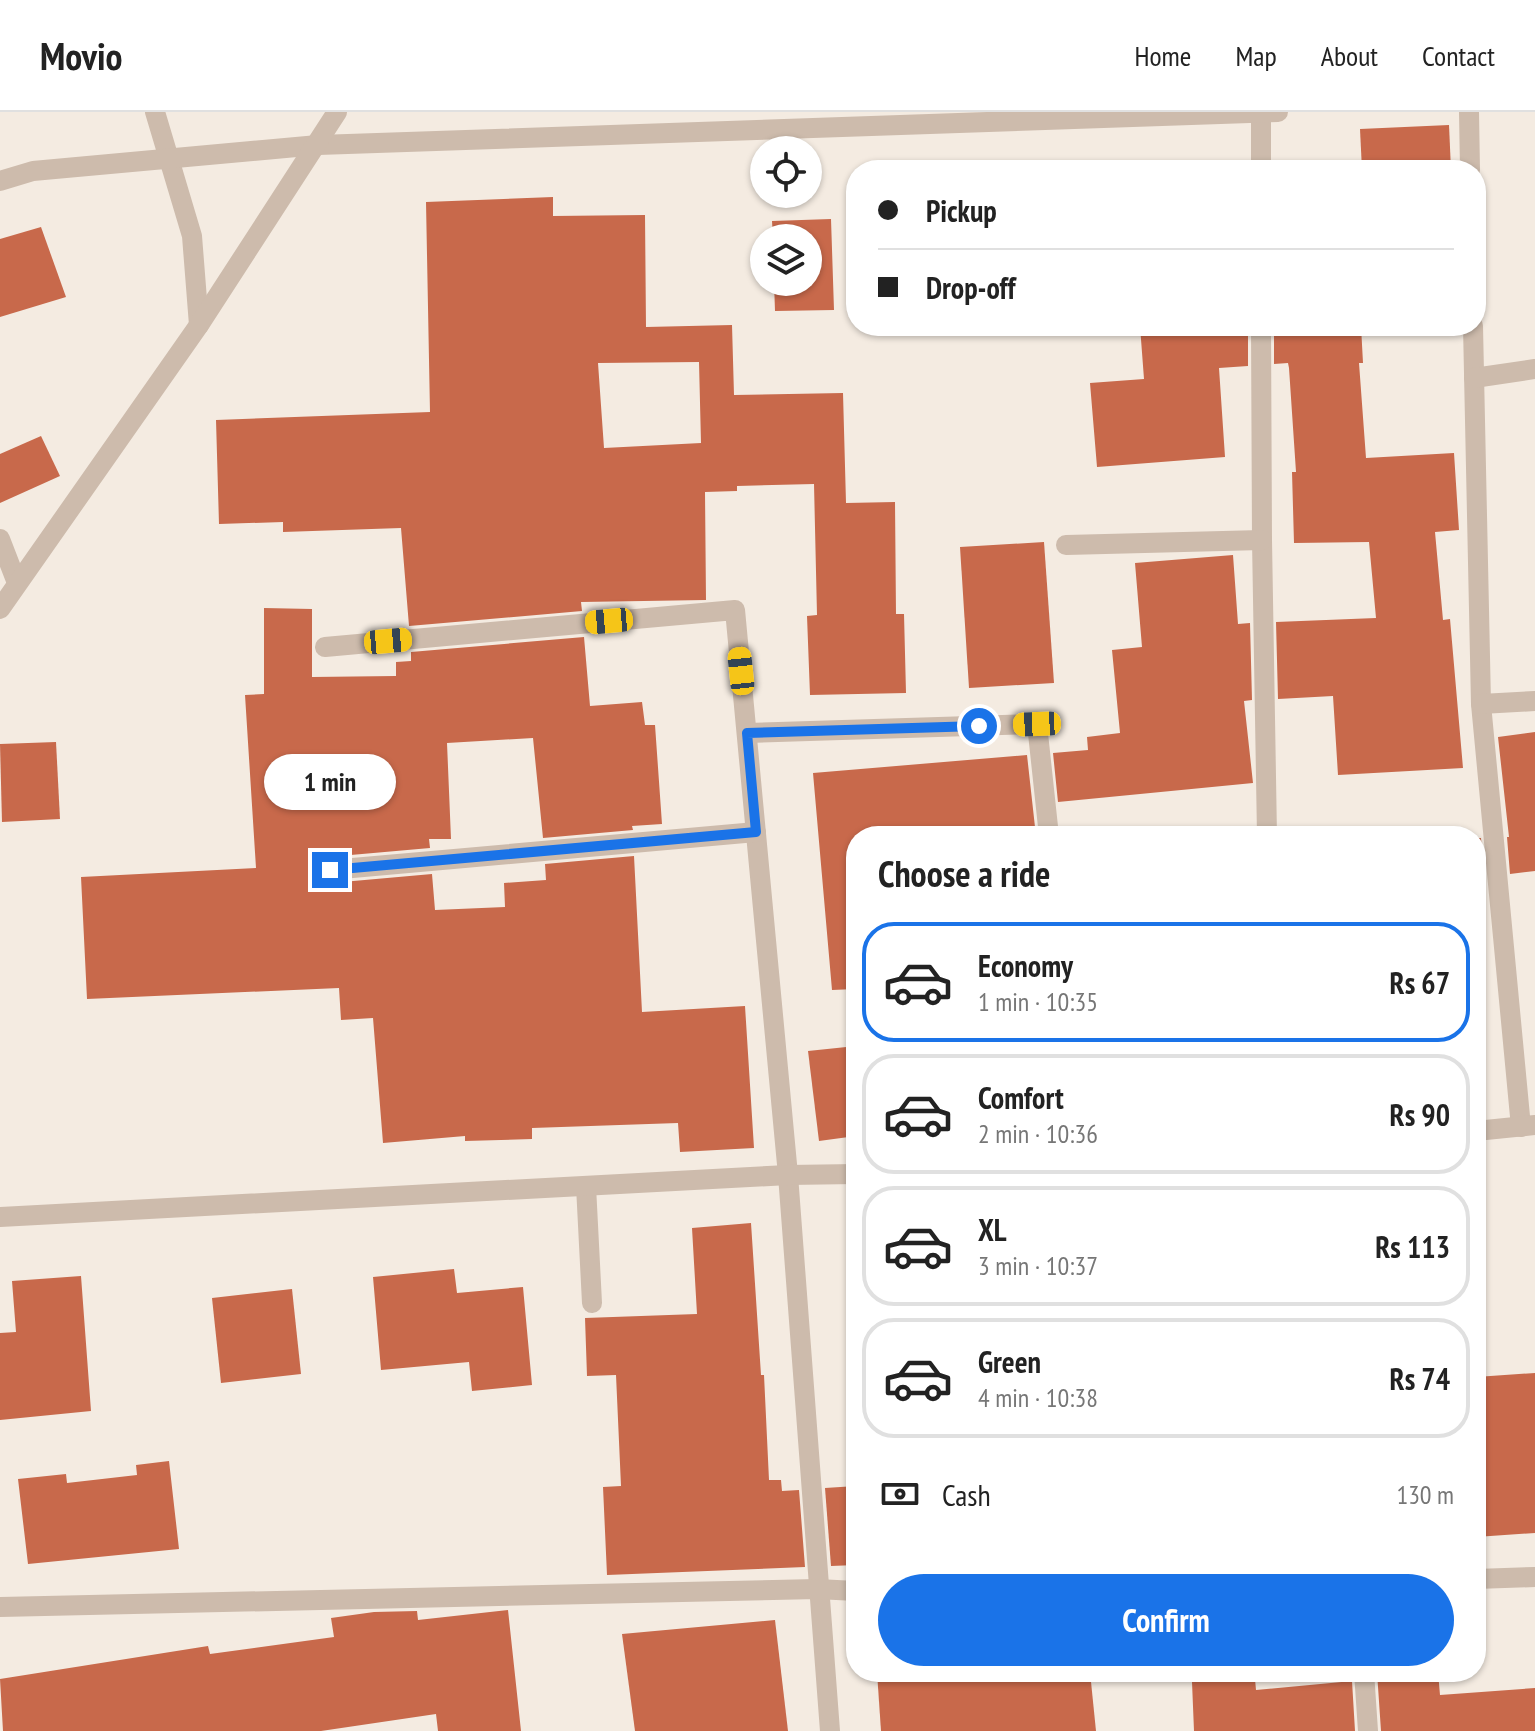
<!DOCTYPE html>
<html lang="en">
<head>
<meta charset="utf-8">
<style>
	body { margin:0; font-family:"PT Sans Narrow",sans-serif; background:#f2f2f2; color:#222; height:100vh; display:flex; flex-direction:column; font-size:30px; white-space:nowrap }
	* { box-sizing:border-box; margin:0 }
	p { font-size:26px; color:#767676 }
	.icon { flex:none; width:44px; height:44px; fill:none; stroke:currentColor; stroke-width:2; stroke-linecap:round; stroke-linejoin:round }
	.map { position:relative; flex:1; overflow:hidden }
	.side { position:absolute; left:846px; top:714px; width:640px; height:856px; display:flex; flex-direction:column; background:#fff; border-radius:32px; box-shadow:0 2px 6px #0004 }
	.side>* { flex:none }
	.top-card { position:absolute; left:846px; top:48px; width:640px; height:176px; border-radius:32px; box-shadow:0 2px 6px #0004; display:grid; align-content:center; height:176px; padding:0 32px; background:#fff }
	.buttons { position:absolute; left:750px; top:24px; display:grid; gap:16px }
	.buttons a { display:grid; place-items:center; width:72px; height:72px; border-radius:50%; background:#fff; box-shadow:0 2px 6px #0004; font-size:40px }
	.end { position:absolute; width:36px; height:36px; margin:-18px; border:10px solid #1a73e8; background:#fff; box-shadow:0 0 0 4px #fff }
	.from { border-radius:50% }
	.bubble { position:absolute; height:56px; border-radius:28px; background:#fff; box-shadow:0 2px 6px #0004; font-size:26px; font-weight:800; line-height:56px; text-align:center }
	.car { position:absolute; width:24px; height:48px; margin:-24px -12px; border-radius:10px; box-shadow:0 0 6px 2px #0007; background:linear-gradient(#f5c518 24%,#345 0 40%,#f5c518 0 76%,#345 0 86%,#f5c518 0) }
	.top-card b { display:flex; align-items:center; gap:28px; height:76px; font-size:30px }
	.top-card b+b { border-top:2px solid #e0e0e0 }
	.top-card i { width:20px; height:20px; background:#222 }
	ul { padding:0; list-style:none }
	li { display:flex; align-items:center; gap:24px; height:120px; margin:0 16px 12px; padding:0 16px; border:4px solid #e0e0e0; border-radius:32px }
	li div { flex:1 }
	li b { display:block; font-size:30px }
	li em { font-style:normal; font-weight:800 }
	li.selected { border-color:#1a73e8 }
	li>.icon { width:72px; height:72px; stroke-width:1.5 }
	h2 { padding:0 32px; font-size:36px; line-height:96px }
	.pay { display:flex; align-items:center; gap:20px; height:88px; padding:0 32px; font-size:30px }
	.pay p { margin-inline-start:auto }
	.primary-button { display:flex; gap:16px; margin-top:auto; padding:16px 32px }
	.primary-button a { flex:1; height:92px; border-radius:48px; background:#1a73e8; color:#fff; font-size:32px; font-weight:800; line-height:92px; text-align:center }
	header { display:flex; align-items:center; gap:48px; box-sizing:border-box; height:112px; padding:0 40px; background:#fff; border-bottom:2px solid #e0e0e0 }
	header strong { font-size:38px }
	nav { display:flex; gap:44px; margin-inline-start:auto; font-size:28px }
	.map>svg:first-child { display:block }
</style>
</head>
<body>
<header>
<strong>Movio</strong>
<nav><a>Home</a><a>Map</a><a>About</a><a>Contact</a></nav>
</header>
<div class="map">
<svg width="1535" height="1619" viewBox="0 0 1535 1619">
	<rect width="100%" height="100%" fill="#f4ebe1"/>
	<g fill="#c8694b" fill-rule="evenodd">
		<path d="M1449,13L1451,58H1362L1360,17Z"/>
		<path d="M553,85V104L645,103L646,215L732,213L734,283L843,281L846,391L895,390L896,502H904L906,581L810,583L807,504L817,503L814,372L737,374V379L705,380L706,488L581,490L582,499L409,514L401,416L283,420V410L219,412L216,308L430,300L426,90ZM699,250L701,331L604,336L598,251Z"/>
		<path d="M831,107L834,198L775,199L774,170H808V126H773L772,109Z"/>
		<path d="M41,115L66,185L0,205V127Z"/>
		<path d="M1140,214H1248V254L1219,256L1225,345L1097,355L1090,271L1144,267Z"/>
		<path d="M1274,214H1361L1363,251H1359L1366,346L1454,341L1459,418L1435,420L1443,508L1450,507L1463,656L1338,663L1333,584L1278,587L1276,510L1376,506L1369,430L1294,431L1292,360H1296L1289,256L1288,251L1274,252Z"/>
		<path d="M41,324L60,364L0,391V342Z"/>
		<path d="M1044,430L1054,571L969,576L960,435Z"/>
		<path d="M1233,443L1238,512L1250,511L1252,588L1244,589L1253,671L1058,690L1053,641L1088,638L1087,625L1120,621L1112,538L1142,535L1135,451Z"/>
		<path d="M264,496L312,497V565L396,564V550L411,549V540L584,525L590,594L642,590L645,613H655L662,712L632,714L633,718L543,726L533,626L447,631L451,727H429L430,736L328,745L319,752L317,760L324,769L331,771L432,762L435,798L505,795L504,771L546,768L545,752L634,744L642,900L745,894L754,1036L680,1040L678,1011L532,1016V1027L465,1029V1024L383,1031L373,906L341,908L339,876L87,887L81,765L256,756L245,583L264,582Z"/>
		<path d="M1535,620V759L1510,762L1507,725H1509L1498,625Z"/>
		<path d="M56,630L60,707L2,710L0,632Z"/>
		<path d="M1027,643L1036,724H856V877L832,878L813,661Z"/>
		<path d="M1476,726H1481L1484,765L1476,766Z"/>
		<path d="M856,934V1024L819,1029L808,939Z"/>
		<path d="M751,1111L761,1263H764L769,1368H781L782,1379L799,1378L805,1455L607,1463L603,1375L621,1374L616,1263L587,1264L585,1206L697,1202L692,1116Z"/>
		<path d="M454,1157L457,1181L523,1175L532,1273L472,1279L469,1250L381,1258L373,1165Z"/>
		<path d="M81,1164L91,1299L0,1308V1221L16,1220L12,1169Z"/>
		<path d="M292,1177L301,1262L221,1271L212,1186Z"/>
		<path d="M1535,1261V1421L1476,1425V1265Z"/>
		<path d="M169,1349L179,1437L28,1452L18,1367L66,1362L67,1371L137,1363L136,1353Z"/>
		<path d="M856,1374V1453L831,1454L825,1376Z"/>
		<path d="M508,1498L521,1619H438L436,1602L321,1619H3L0,1567L208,1534L210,1542L334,1525L331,1506L374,1500L417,1499L418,1508Z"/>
		<path d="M775,1508L788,1619H635L622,1522Z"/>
		<path d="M877,1560H1090L1096,1619H881Z"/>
		<path d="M1377,1560H1438L1440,1583L1535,1576V1619H1381Z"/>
		<path d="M1255,1567L1256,1578L1352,1569L1355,1619H1194L1192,1570Z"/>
	</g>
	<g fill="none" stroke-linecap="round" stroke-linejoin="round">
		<g stroke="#cdbbac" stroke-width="20">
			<path d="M155,0L192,124L199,213"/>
			<path d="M1261,0V58"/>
			<path d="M1469,0L1470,58"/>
			<path d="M0,69L33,59L318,33L1278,0"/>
			<path d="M1261,214L1262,428L1267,724"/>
			<path d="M1473,214L1481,592L1521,1015"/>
			<path d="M1474,266L1535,257"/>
			<path d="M0,427L17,471"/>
			<path d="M1066,433L1262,428"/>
			<path d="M325,535L735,498L788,1063L830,1619"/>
			<path d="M1481,592L1535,589"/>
			<path d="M747,621L1037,612L1049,724"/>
			<path d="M330,758L756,720"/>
			<path d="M1476,1019L1535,1013"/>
			<path d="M586,1074L592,1191"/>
			<path d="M0,1105L788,1063L856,1062"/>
			<path d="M1476,1467L1535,1465"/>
			<path d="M0,1495L817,1477L856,1479"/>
			<path d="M1364,1560L1368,1619"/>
		</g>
		<path stroke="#cdbbac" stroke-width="20" d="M0,497L199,213L337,0"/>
	</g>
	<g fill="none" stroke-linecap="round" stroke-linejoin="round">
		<path stroke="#1a73e8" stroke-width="10" d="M330,758L756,720L747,621L979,614"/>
	</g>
</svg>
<div class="buttons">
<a><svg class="icon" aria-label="locate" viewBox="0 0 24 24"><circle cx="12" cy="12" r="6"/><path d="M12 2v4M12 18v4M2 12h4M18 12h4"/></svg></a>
<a><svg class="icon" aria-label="layers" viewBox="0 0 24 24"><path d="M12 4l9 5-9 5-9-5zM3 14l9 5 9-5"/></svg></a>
</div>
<i class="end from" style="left:979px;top:614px"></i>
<i class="end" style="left:330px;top:758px"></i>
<div class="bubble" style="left:264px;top:642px;width:132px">1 min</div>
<i class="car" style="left:609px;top:509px;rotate:265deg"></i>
<i class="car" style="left:388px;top:529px;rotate:85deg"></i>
<i class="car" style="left:741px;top:559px;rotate:354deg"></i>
<i class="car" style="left:1037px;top:612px;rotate:268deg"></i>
<div class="top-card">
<b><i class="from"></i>Pickup</b>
<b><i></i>Drop-off</b>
</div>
<section class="side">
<h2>Choose a ride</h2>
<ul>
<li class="selected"><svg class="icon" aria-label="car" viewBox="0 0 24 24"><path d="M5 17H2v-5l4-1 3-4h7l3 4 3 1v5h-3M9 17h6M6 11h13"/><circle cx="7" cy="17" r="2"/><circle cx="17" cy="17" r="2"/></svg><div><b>Economy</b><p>1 min · 10:35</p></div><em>Rs 67</em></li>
<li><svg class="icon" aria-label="car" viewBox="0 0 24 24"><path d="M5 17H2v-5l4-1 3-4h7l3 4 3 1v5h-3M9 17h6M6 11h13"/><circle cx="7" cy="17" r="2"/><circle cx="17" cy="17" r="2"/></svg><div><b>Comfort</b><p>2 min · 10:36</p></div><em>Rs 90</em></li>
<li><svg class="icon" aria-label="car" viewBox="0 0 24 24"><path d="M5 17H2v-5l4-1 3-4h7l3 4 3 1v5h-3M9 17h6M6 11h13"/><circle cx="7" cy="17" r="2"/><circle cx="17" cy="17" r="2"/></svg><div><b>XL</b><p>3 min · 10:37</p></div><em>Rs 113</em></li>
<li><svg class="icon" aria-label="car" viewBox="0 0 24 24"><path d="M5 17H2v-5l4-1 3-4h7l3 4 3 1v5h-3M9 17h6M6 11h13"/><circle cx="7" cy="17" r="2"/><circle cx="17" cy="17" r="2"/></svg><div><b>Green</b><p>4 min · 10:38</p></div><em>Rs 74</em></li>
</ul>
<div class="pay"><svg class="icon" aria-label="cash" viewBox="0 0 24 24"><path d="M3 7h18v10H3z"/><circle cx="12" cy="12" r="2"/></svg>Cash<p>130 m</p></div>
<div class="primary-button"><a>Confirm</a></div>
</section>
</div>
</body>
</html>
